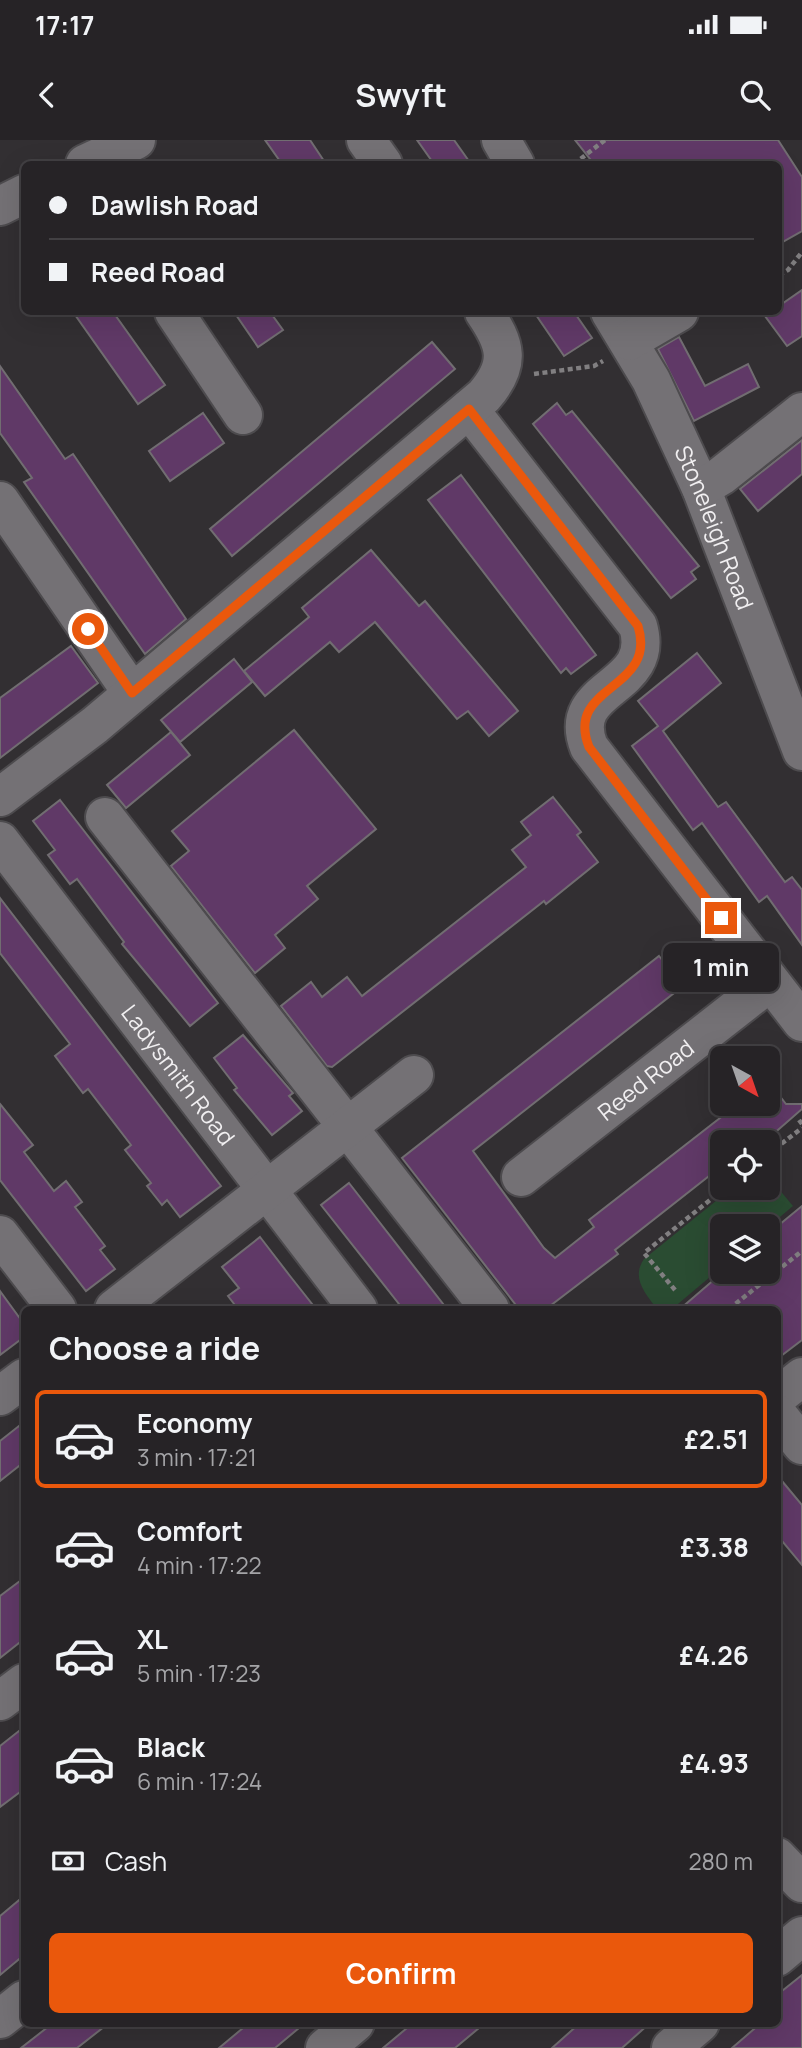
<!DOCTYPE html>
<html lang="en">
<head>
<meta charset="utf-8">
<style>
	body { margin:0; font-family:Manrope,sans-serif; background:#322f32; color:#f1f3f6; height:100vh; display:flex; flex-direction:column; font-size:26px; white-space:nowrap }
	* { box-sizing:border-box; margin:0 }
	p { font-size:23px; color:#a4a4a7 }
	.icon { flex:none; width:38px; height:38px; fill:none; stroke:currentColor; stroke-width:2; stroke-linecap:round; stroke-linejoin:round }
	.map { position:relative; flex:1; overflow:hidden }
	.drawer { position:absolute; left:21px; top:1166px; width:760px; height:721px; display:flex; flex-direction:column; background:#262326; border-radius:10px; box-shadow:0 7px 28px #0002,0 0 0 2px #424043 }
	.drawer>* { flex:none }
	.guide { position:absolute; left:21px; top:21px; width:761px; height:154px; border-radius:10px; box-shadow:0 7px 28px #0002,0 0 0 2px #424043; display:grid; align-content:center; height:154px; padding:0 28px; background:#262326 }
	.needle { width:46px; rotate:140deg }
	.controls { position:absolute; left:710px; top:906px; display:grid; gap:14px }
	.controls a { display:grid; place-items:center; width:70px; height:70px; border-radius:10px; background:#262326; box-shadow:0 7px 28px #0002,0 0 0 2px #424043; font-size:35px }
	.end { position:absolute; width:32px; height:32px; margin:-16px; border:9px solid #ea580c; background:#fff; box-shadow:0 0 0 4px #fff }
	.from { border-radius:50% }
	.bubble { position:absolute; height:49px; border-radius:10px; background:#262326; box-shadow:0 7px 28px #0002,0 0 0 2px #424043; font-size:23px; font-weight:700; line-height:49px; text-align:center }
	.guide b { display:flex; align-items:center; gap:24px; height:66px; font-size:26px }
	.guide b+b { border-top:2px solid #424043 }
	.guide i { width:18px; height:18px; background:#f1f3f6 }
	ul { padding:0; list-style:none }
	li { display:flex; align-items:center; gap:21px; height:98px; margin:0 14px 10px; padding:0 14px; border:4px solid transparent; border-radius:10px }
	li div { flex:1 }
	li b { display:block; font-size:26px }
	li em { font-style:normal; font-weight:700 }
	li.selected { border-color:#ea580c }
	li>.icon { width:63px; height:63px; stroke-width:1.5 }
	h2 { padding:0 28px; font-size:32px; line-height:84px }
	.pay { display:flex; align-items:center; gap:18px; height:77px; padding:0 28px; font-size:26px }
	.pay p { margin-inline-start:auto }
	.cta { display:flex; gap:14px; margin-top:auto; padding:14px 28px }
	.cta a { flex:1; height:80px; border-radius:10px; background:#ea580c; color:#fff; font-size:28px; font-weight:700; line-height:80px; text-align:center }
	.status { display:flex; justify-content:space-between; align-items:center; height:49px; padding:0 35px; background:#262326; direction:ltr }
	.status svg { height:19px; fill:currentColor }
	header { display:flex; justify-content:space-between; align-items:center; height:91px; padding:0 28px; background:#262326; font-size:32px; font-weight:700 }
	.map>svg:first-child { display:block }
</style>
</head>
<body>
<div class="status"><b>17:17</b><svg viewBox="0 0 49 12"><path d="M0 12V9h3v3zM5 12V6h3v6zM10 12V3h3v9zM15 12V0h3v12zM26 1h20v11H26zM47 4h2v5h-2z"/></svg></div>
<header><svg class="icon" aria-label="back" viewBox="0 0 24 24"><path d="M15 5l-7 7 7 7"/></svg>Swyft<svg class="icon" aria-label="search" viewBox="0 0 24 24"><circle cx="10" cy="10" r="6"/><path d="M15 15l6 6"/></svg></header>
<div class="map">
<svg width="802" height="1908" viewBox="0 0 802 1908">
	<rect width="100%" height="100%" fill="#322f32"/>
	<path fill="#2a4c32" d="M768,1036L793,1066L768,1087H723V1126L672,1169H657C645,1153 631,1138 644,1119L732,1048H768Z"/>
	<g fill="#603967" stroke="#716d71" stroke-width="2">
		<path d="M265,0H310L326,24H282Z"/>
		<path d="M417,0H454L471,24H434Z"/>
		<path d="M575,0H778L802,37V91L779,104V24H594Z"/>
		<path d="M802,150V196L787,206L765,176L779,172V166Z"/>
		<path d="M73,172H113L165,245L138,264Z"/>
		<path d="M234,172H270L283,190L258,207Z"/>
		<path d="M534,172H574L592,198L564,216Z"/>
		<path d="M679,197L705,246L748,224L759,247L694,281L658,209Z"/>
		<path d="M432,202L455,229L232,416L210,389Z"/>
		<path d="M0,226L65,319L73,314L186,479L145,514L24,342L32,338L0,293Z"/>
		<path d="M557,263L566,275L572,271L699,426L691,432L696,439L671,458L533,284Z"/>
		<path d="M203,273L224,303L170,341L149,311Z"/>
		<path d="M802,300V334L758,371L740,349Z"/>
		<path d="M461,335L596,515L571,534L566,528L561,533L428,360Z"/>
		<path d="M371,410L419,466L425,461L518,571L489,596L468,571L457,579L375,482L339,512L330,502L265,556L244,531L309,477L302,468Z"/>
		<path d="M71,506L98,543L0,618V558Z"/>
		<path d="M697,513L721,543L663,591L718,667L726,662L785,742L792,737L802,750V805L767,756L759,762L702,683L693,690L632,606L658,586L638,561Z"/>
		<path d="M234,519L252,542L180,602L161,580Z"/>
		<path d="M294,590L376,689L307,746L318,759L275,795L285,808L255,833L171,726L189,711L172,691Z"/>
		<path d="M171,592L190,615L126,668L107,645Z"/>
		<path d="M553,657L581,692L577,695L598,722L546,764L544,761L332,927L327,926L281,866L311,842L322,857L347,837L362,856L526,727L512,710L531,695L521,682Z"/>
		<path d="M60,660L218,863L190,886L122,804L124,802L77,739L70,744L48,715L55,710L33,681Z"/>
		<path d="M0,758L221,1046L180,1077L167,1060L162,1065L147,1046L151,1043L125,1010L131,1005L88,949L83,953L55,916L70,904L0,813Z"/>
		<path d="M659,816L683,846L473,1011L544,1108L555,1118L594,1087L589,1080L738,964H768V941L786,964H802V969L763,1003H723V1025L615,1110L618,1114L546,1169H519L402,1018Z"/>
		<path d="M243,895L293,953L289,956L302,971L272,995L234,950L237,948L214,918Z"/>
		<path d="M0,964L33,1005L24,1012L54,1051L66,1041L82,1062L75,1067L105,1106L100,1110L115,1129L86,1151L0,1040Z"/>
		<path d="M349,1043L447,1169H403L321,1065Z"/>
		<path d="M802,1066V1200L777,1219V1169H680L723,1132H768V1094Z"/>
		<path d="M260,1097L290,1136L316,1169H238L228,1156L239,1148L222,1127Z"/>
		<path d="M0,1151L24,1184V1197L0,1215Z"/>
		<path d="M24,1282V1322L0,1341V1301Z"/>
		<path d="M777,1335L802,1365V1425L777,1395Z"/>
		<path d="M24,1438V1499L0,1518V1456Z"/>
		<path d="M24,1587V1649L0,1667V1606Z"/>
		<path d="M24,1756V1815L0,1835V1776Z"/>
		<path d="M802,1835V1908H732L761,1883H777V1855Z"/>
		<path d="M53,1883H109L77,1908H21Z"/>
		<path d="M249,1883H305L275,1908H219Z"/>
		<path d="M413,1883H485L455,1908H383Z"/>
		<path d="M580,1883H650L622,1908H552Z"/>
	</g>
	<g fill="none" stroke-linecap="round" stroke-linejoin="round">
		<g stroke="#4d4b4e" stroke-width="42">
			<g id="minor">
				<path d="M366,0L383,24"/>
				<path d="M501,0L515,24"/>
				<path d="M85,24L136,0"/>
				<path d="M0,66L24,54"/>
				<path d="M174,172L243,275"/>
				<path id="s1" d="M610,172L651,240L701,348L802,611"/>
				<path d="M629,201L679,172"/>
				<path d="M469,269L638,486C657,551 564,544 589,607L802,882"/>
				<path d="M701,348L721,336L802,272"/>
				<path d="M0,361L132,553"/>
				<path d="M0,657L95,585L484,256C512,224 506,204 484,172"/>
				<path d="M105,677L490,1169"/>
				<path id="s2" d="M0,701L358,1169"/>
				<path id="s3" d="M521,1037L770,842"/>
				<path d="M0,1095L57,1169"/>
				<path d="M114,1169L414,935"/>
				<path d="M0,1256L24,1238"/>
				<path d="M777,1257L802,1237"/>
				<path d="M777,1274L802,1305"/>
				<path d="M0,1561L24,1543"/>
				<path d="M777,1717L802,1743"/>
				<path d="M777,1817L802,1796"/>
				<path d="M0,1879L24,1860"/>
				<path d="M325,1908L355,1883"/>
				<path d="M671,1908L700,1883"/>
			</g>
		</g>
		<g stroke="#817f81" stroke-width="4.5" stroke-dasharray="5 3.5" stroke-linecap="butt">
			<path d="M574,24L605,0"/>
			<path d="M779,135L788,130L802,112"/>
			<path d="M534,234L594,226L603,221"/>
			<path d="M799,980L802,984"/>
			<path d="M768,1014L802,988"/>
			<path d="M675,1150L644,1113L725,1048"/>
			<path d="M729,1169L802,1111"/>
		</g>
		<use href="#minor" stroke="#747175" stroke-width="38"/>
	</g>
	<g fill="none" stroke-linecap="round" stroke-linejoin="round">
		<path stroke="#ea580c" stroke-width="9" d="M88,489L132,553L469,269L638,486C658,551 564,544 589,607L721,778"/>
	</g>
	<g text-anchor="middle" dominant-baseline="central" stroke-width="7" stroke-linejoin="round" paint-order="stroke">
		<g font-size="23" fill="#f1eff1" stroke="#322f32">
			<text stroke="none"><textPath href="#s1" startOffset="240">Stoneleigh Road</textPath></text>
			<text stroke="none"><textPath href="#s2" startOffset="294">Ladysmith Road</textPath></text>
			<text stroke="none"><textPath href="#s3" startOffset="158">Reed Road</textPath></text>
		</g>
	</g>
</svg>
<div class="controls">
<a><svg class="needle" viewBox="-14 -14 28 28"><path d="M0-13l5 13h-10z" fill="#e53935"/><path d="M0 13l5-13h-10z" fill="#a4a4a7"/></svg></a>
<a><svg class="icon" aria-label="locate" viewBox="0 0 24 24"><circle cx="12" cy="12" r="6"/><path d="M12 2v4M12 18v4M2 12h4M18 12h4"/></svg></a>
<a><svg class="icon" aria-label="layers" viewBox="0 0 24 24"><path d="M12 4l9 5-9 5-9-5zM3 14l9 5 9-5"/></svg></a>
</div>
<i class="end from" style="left:88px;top:489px"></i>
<i class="end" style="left:721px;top:778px"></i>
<div class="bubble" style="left:663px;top:803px;width:116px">1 min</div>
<div class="guide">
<b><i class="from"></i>Dawlish Road</b>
<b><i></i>Reed Road</b>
</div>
<section class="drawer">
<h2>Choose a ride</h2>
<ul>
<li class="selected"><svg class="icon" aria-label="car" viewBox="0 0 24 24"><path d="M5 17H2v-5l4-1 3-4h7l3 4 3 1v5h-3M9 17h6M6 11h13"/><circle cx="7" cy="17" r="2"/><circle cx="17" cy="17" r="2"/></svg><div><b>Economy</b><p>3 min · 17:21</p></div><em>£2.51</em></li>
<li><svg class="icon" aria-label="car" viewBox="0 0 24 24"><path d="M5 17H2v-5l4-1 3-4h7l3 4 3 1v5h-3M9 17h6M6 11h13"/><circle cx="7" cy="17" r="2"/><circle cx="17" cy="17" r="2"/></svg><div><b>Comfort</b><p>4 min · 17:22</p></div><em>£3.38</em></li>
<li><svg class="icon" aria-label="car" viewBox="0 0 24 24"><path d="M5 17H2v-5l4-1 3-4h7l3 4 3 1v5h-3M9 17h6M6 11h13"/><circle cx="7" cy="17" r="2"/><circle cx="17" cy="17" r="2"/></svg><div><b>XL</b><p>5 min · 17:23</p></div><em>£4.26</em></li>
<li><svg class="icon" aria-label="car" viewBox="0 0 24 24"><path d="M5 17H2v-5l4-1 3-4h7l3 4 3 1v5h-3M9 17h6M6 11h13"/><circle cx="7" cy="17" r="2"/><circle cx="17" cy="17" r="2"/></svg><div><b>Black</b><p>6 min · 17:24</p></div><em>£4.93</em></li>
</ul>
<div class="pay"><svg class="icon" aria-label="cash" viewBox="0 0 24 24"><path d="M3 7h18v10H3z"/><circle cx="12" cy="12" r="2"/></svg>Cash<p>280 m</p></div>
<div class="cta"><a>Confirm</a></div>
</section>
</div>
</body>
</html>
